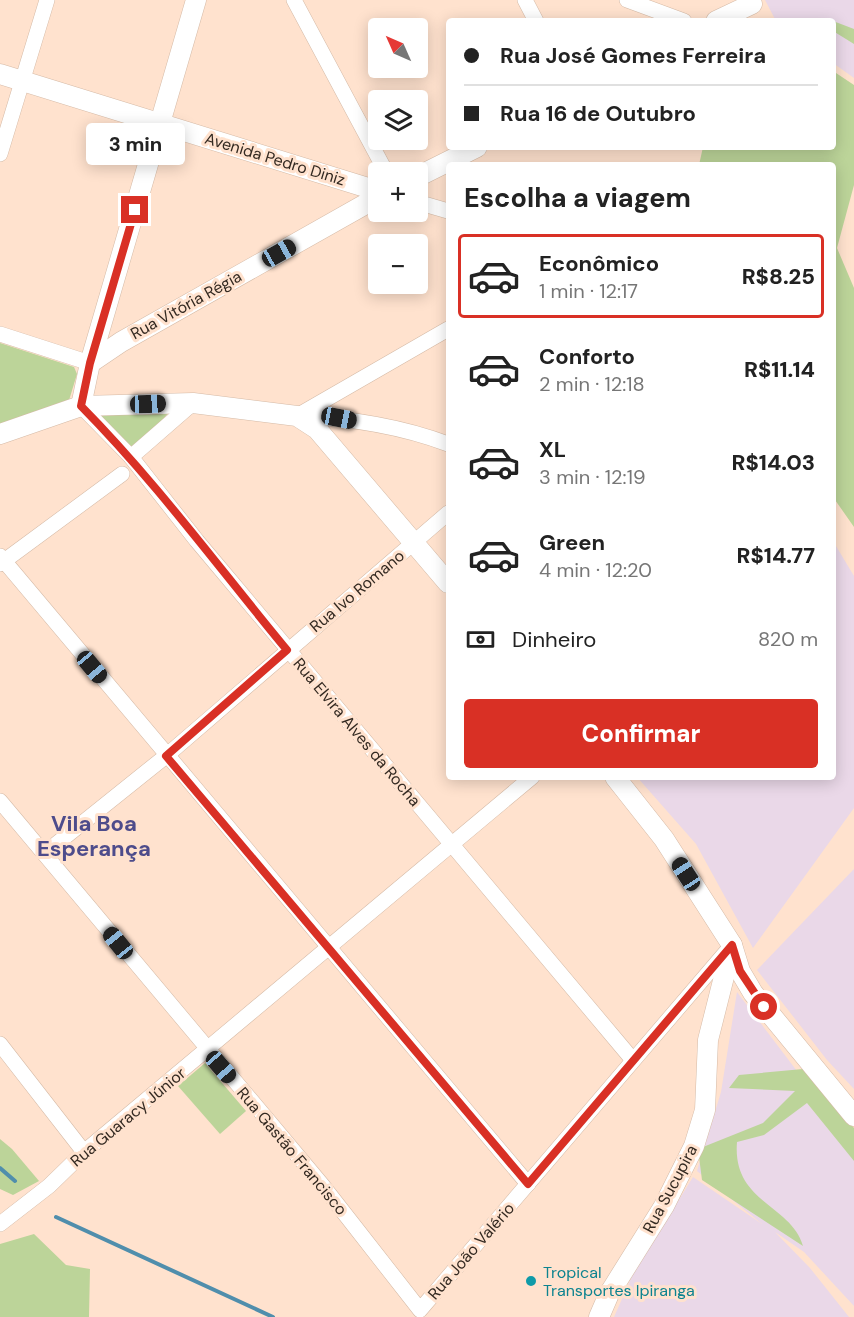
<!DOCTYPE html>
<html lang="pt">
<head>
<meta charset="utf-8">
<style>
	body { margin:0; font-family:"DM Sans",sans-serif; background:#f2f2f2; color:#222; height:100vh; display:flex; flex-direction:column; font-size:22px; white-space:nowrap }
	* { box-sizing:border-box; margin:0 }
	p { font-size:20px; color:#767676 }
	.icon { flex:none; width:33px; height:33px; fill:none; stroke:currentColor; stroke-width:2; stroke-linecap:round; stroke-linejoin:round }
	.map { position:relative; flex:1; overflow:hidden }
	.sheet { position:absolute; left:446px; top:162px; width:390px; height:618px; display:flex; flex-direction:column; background:#fff; border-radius:6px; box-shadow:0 3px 15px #0003 }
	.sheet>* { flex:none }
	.top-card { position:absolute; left:446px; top:18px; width:390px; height:132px; border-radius:6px; box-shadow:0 3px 15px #0003; display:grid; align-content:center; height:132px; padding:0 18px; background:#fff }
	.needle { width:39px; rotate:315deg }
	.controls { position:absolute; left:368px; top:18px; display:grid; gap:12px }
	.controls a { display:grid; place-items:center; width:60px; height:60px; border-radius:6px; background:#fff; box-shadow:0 3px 15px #0003; font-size:30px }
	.end { position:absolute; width:27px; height:27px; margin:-14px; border:8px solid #d93025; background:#fff; box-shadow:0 0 0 3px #fff }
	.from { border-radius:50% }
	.bubble { position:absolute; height:42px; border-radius:6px; background:#fff; box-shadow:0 3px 15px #0003; font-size:20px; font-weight:800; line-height:42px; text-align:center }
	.car { position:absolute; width:18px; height:36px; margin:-18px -9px; border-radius:8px; box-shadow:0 0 4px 2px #0007; background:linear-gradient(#222 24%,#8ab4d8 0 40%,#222 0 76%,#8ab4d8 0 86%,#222 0) }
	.top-card b { display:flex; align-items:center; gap:21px; height:57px; font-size:22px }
	.top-card b+b { border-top:2px solid #e0e0e0 }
	.top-card i { width:15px; height:15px; background:#222 }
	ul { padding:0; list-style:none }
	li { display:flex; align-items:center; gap:18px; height:84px; margin:0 12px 9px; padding:0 6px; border:3px solid transparent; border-radius:6px }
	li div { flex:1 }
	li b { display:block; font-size:22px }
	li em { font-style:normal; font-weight:800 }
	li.on { border-color:#d93025 }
	li>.icon { width:54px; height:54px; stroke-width:1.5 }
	h2 { padding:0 18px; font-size:27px; line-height:72px }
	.pay { display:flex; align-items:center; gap:15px; height:66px; padding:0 18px; font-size:22px }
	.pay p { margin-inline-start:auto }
	.button { display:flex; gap:12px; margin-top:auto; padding:12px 18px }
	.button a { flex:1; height:69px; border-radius:6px; background:#d93025; color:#fff; font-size:24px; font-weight:800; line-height:69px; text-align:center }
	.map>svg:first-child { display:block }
</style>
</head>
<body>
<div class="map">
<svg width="854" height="1317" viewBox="0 0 854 1317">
	<rect width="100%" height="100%" fill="#ffe2ce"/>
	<g fill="#ead8e8">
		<path d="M765,0H854V78L833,63L832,21H776Z"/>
		<path d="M833,541L854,576V808L753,948L696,844L637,777H832Z"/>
		<path d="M854,869V1089L827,1060L757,970Z"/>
		<path d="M737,992L800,1075L854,1134V1306L804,1252L775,1232L810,1268L849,1317H614L633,1274L693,1177L762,1224L697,1171L721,1092Z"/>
	</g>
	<g fill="#bcd499">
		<path d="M833,21L854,29V44L833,31Z"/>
		<path d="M833,71L854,85V185L837,248L854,288V527L833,497L832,165H699L703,147H832Z"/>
		<path d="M0,343L74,367L77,374L67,407L0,432Z"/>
		<path d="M172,409L133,452L94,413Z"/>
		<path d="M205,1063L246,1111L220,1134L178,1086Z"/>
		<path d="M803,1069L854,1128V1161L807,1103L764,1135L737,1142C732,1203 791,1204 803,1246L702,1180L698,1149L763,1123L795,1091L729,1088L739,1075Z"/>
		<path d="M0,1139L12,1149L39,1181L13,1195L0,1189Z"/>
		<path d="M34,1234L66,1265L90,1269L89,1317H0V1244Z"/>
	</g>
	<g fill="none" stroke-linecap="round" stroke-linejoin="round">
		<g stroke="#508eac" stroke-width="4">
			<path d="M0,1168L15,1181"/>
			<path d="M56,1217L273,1317"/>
		</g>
		<g stroke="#d5baa6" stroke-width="16">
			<g id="minor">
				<path d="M294,0L386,172"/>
				<path d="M525,0L536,21"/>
				<path d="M627,0L684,21"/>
				<path d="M0,154L47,0"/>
				<path d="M417,202L448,211"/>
				<path d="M0,334L90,363"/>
				<path d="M81,406L131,457L197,541L632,1059"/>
				<path d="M297,416L448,329"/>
				<path d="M297,416C349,418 400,426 448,444"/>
				<path d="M131,457L193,403"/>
				<path d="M0,556L528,1184"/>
				<path d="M0,564L122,474"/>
				<path d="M0,801L323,1186L420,1310L732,945"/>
				<path d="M45,853L166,756L448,513"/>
				<path d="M0,1044L84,1152"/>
				<path d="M0,1224L49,1186L84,1152L532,777"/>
			</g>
		</g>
		<g stroke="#d5baa6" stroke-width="21">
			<g id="tertiary">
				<path d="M716,21L752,4L750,0"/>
				<path d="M0,74L378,191"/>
				<path d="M417,177L477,147"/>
				<path d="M90,363L121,342L378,197"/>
				<path d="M81,406L90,363L196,0"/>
				<path d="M0,434L81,406L193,403L297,416L317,429L448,583"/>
				<path d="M615,777L664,839L732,945L740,971L753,993L854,1116"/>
				<path d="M599,1317L609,1294L664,1206L694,1146L705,1110L708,1040L732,945"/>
			</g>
		</g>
		<use href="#minor" stroke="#fff" stroke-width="15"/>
		<use href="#tertiary" stroke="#fff" stroke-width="20"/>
	</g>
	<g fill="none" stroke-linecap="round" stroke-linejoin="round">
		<path stroke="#d93025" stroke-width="8" d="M135,210L90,363L81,406C156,482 219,568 287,650L166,756L528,1184L732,945L740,971L764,1007"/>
	</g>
	<circle fill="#0f9aa8" stroke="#ffe2ce" stroke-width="2" cx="531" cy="1281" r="6"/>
	<g text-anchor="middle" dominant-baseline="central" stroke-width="6" stroke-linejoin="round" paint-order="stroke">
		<g font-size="16" fill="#332921" stroke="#ffe2ce">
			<text transform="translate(275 159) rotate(17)">Avenida Pedro Diniz</text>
			<text transform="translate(186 305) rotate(-29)">Rua Vitória Régia</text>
			<text transform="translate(357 591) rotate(-40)">Rua Ivo Romano</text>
			<text transform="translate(357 732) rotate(50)">Rua Elvira Alves da Rocha</text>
			<text transform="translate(128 1117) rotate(-40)">Rua Guaracy Júnior</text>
			<text transform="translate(292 1151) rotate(50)">Rua Gastão Francisco</text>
			<text transform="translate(670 1189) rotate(-62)">Rua Sucupira</text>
			<text transform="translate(471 1251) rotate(-49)">Rua João Valério</text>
		</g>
		<g font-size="16" fill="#0d838f" stroke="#ffe2ce" text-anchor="start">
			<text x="543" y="1272">Tropical<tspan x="543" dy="18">Transportes Ipiranga</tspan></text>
		</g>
		<g font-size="22" font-weight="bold" fill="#4e4c8b" stroke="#ffe2ce">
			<text x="94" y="823">Vila Boa<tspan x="94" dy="25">Esperança</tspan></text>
		</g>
	</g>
</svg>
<div class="controls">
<a><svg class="needle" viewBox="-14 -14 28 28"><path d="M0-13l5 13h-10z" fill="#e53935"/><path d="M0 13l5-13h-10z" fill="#767676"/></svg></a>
<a><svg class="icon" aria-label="layers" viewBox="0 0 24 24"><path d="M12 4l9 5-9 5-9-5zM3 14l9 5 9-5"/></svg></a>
<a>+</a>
<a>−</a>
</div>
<i class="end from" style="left:764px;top:1007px"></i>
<i class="end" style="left:135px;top:210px"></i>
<div class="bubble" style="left:86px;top:123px;width:99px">3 min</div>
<i class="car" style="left:279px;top:253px;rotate:61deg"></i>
<i class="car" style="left:148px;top:404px;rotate:88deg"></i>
<i class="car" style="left:339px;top:418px;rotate:101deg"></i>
<i class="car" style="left:92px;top:667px;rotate:140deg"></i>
<i class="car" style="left:686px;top:874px;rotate:327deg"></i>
<i class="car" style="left:118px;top:943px;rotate:321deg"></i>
<i class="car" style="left:221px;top:1067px;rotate:139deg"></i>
<div class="top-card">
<b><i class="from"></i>Rua José Gomes Ferreira</b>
<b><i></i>Rua 16 de Outubro</b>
</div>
<section class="sheet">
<h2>Escolha a viagem</h2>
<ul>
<li class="on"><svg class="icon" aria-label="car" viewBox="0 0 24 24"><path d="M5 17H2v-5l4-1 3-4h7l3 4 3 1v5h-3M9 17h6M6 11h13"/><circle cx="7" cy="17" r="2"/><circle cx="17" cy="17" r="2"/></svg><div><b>Econômico</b><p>1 min · 12:17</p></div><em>R$8.25</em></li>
<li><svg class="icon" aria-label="car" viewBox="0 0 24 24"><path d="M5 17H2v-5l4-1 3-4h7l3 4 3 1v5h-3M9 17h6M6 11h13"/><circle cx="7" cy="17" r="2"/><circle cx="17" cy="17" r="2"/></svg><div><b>Conforto</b><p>2 min · 12:18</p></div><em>R$11.14</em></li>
<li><svg class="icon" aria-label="car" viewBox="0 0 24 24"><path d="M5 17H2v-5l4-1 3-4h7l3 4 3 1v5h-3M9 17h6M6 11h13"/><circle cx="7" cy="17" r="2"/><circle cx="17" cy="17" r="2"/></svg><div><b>XL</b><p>3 min · 12:19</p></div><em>R$14.03</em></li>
<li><svg class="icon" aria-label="car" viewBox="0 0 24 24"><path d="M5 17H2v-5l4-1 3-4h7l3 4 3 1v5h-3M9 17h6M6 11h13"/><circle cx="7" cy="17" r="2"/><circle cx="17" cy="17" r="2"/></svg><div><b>Green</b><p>4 min · 12:20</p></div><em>R$14.77</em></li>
</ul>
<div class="pay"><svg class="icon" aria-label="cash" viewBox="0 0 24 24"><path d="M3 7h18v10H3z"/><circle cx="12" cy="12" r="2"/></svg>Dinheiro<p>820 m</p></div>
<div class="button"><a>Confirmar</a></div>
</section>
</div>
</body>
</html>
